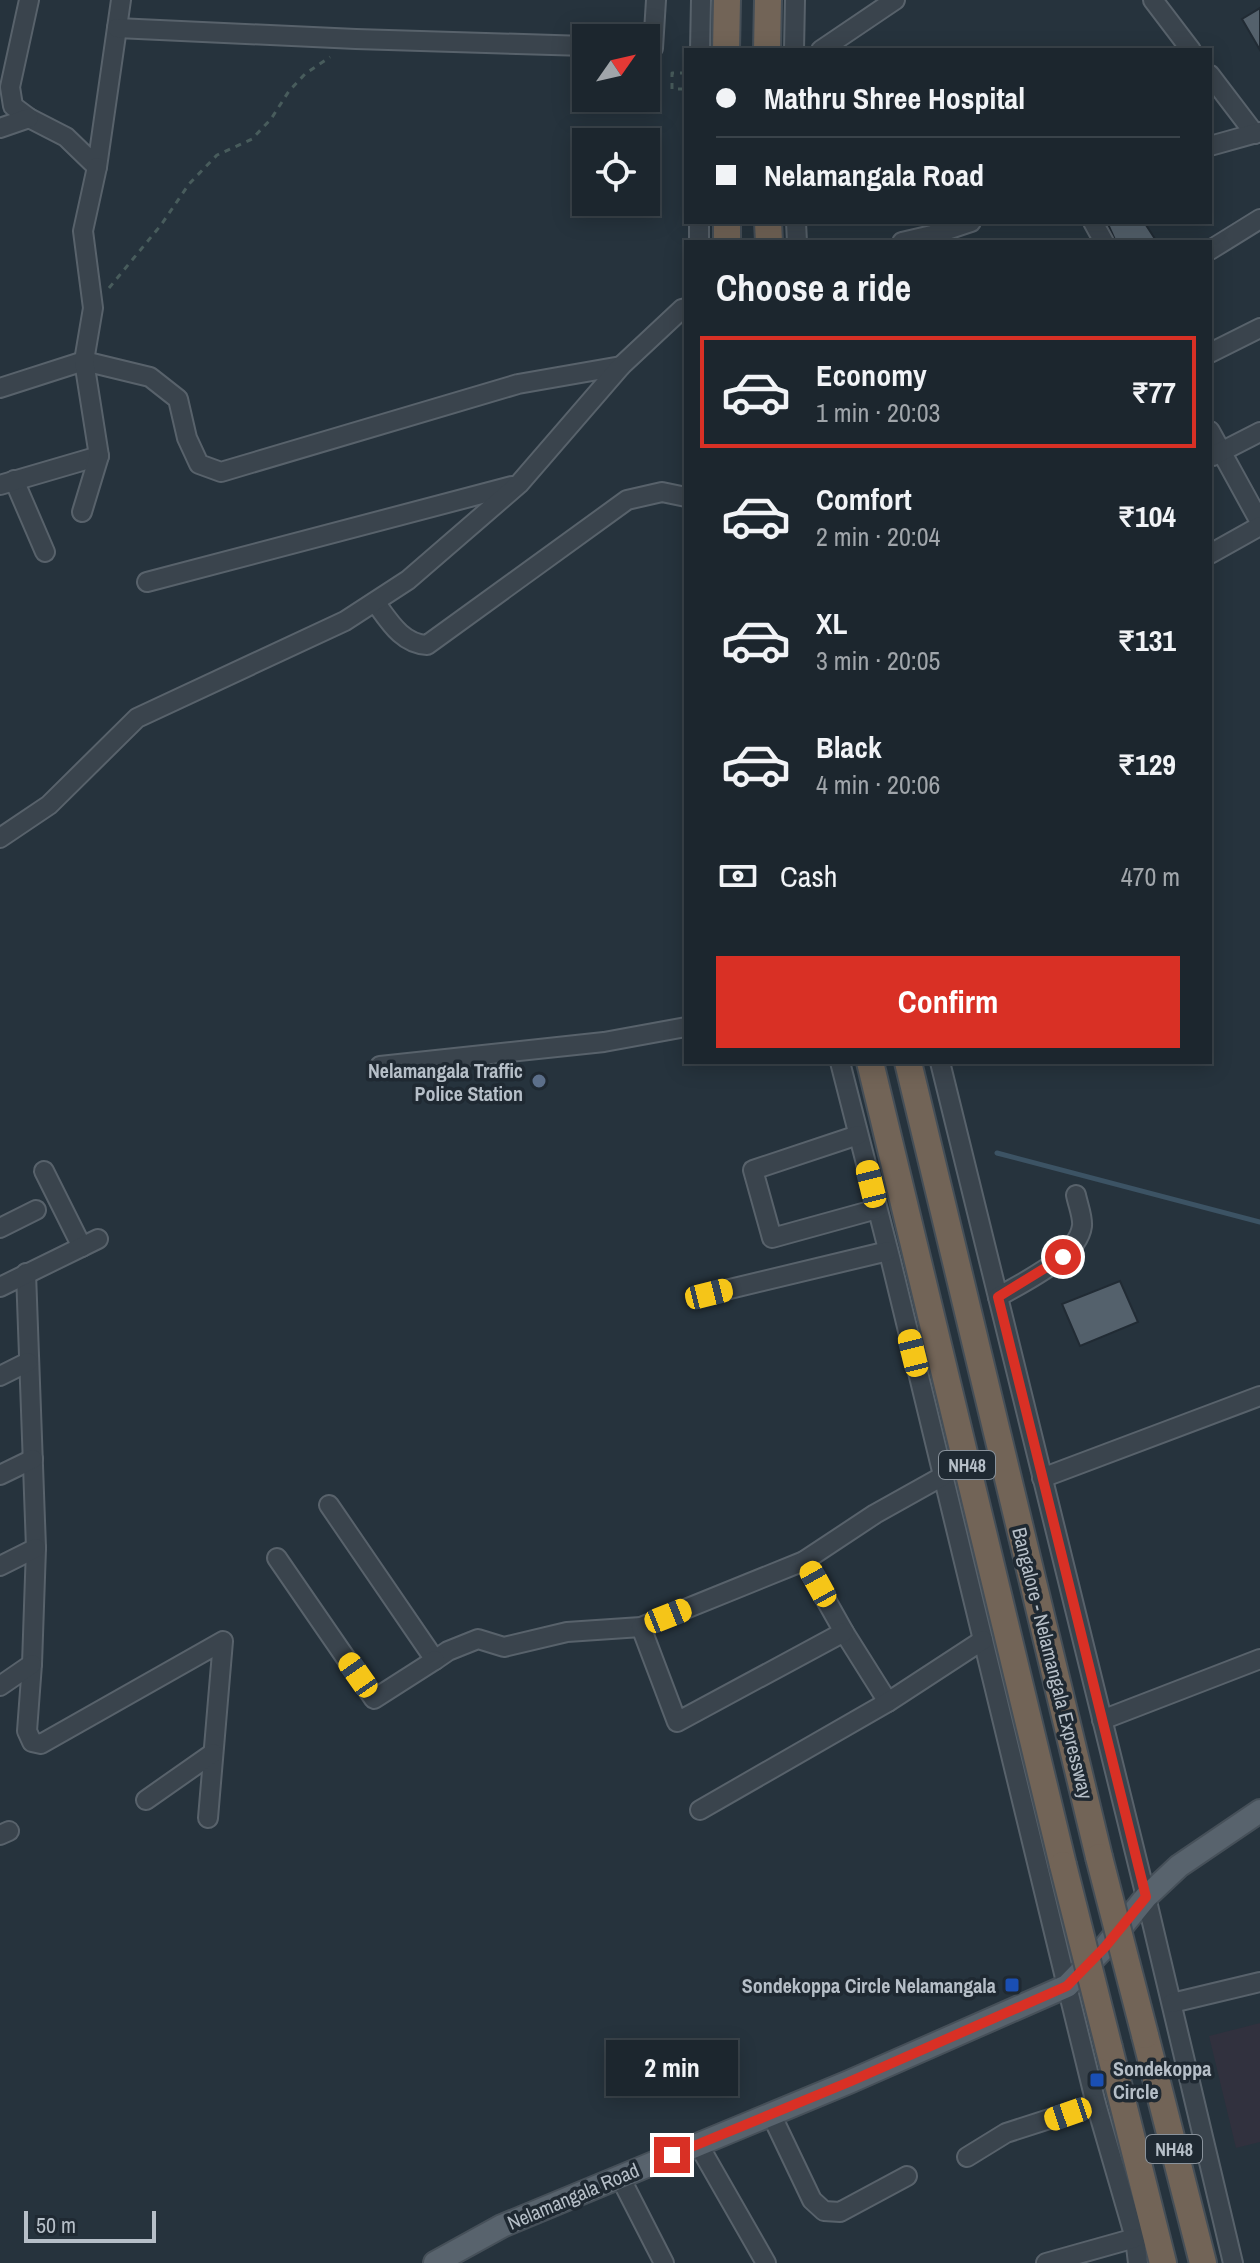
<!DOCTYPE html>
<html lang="en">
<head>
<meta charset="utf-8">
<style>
	body { margin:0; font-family:"Archivo Narrow",sans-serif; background:#252e36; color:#f1f3f6; height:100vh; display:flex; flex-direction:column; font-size:30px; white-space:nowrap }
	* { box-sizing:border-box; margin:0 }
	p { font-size:26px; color:#a0a5aa }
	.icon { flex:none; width:44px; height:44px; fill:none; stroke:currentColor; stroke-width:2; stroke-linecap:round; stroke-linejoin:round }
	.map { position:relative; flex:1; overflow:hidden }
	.side { position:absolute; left:684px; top:240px; width:528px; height:824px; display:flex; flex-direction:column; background:#1c262e; border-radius:0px; box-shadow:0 4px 20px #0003,0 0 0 2px #3a434a }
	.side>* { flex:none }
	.top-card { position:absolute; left:684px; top:48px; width:528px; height:176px; border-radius:0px; box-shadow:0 4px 20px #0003,0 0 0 2px #3a434a; display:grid; align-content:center; height:176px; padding:0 32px; background:#1c262e }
	.needle { width:52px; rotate:56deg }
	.controls { position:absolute; left:572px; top:24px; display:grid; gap:16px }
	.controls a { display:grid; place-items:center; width:88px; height:88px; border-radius:0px; background:#1c262e; box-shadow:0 4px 20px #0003,0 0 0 2px #3a434a; font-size:40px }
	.scale { position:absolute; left:24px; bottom:20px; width:132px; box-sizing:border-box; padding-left:8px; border:4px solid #b6bfc8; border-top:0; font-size:22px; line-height:28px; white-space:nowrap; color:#b6bfc8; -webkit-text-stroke:6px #1f2932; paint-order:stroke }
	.end { position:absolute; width:36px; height:36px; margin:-18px; border:10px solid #d93025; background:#fff; box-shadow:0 0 0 4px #fff }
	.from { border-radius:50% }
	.bubble { position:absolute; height:56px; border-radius:0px; background:#1c262e; box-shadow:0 4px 20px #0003,0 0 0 2px #3a434a; font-size:26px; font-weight:700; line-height:56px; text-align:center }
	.car { position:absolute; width:24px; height:48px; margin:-24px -12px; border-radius:10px; box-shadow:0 0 6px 2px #0007; background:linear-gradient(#f5c518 24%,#345 0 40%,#f5c518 0 76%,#345 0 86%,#f5c518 0) }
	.top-card b { display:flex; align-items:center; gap:28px; height:76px; font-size:30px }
	.top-card b+b { border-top:2px solid #3a434a }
	.top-card i { width:20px; height:20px; background:#f1f3f6 }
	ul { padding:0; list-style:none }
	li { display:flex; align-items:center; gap:24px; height:112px; margin:0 16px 12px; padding:0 16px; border:4px solid transparent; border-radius:0px }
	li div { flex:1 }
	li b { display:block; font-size:30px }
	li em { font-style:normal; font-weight:700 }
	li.on { border-color:#d93025 }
	li>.icon { width:72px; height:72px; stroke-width:1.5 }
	h2 { padding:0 32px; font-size:36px; line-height:96px }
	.pay { display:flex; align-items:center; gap:20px; height:88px; padding:0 32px; font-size:30px }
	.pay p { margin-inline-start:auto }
	.button { display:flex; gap:16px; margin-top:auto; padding:16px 32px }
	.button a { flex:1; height:92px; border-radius:0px; background:#d93025; color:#fff; font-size:32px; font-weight:700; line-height:92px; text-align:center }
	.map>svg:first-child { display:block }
</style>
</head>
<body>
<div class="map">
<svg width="1260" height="2263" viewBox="0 0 1260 2263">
	<rect width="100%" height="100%" fill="#26333d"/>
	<path fill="#31313e" d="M1260,2023V2142L1236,2148L1209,2036Z"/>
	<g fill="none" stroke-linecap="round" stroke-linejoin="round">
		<path stroke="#3c5364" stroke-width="5" d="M997,1153L1260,1222"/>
	</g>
	<g fill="#54616c" stroke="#212b34" stroke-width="2">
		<path d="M1260,8V50L1242,19Z"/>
		<path d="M1107,222H1144L1157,242H1116Z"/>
		<path d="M1120,1281L1138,1322L1080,1346L1062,1304Z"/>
	</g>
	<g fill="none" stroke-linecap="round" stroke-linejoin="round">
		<g stroke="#58626b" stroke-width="22">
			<g id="minor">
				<path d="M29,0L10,87L13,106L29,118L66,137L97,167L121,0"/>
				<path d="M1153,0L1191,50"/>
				<path d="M117,28L356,39L586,46"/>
				<path d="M646,47L653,48L656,0"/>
				<path d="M700,50L701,0"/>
				<path d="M794,50L795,0"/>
				<path d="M821,50L895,0"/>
				<path d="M1210,75L1255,134"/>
				<path d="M0,128L29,118"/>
				<path d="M1210,146L1260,132"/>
				<path d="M699,222V242"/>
				<path d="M796,222L797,242"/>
				<path d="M1093,222L1104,242"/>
				<path d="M902,242L932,235L971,222"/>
				<path d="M1210,250L1260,219"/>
				<path d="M1210,353L1260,328"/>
				<path d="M0,388L84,361L150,377L178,399L187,438L199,464L221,472L518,384L621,366"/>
				<path d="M1210,431L1260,522"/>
				<path d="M1213,456L1260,432"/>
				<path d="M14,480L45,552"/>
				<path d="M0,485L99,456"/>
				<path d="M82,512L99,456L84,361L93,308L83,231L97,167"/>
				<path d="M1210,554L1260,526"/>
				<path d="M147,582L512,486"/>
				<path d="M375,602C389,621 402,644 427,645L627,500L662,492L686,497"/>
				<path d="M0,838L49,805L137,718L345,621L408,580L519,484L621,366L682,309L686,308"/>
				<path d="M840,1062L891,1261L1067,1986L1096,2104L1135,2238L1138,2263"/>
				<path d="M940,1062L1146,1897L1233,2263"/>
				<path d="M380,1066L604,1042L686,1027"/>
				<path d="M858,1135L753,1170L772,1238L877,1209"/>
				<path d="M44,1171L82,1247"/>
				<path d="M0,1228L36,1210"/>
				<path d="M26,1273L36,1548L32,1664L27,1731L32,1742L41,1744L223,1641L208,1818"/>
				<path d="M0,1287L98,1239"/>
				<path d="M709,1294L888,1251"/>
				<path d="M998,1297C1023,1282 1078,1257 1082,1226C1083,1217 1078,1205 1076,1195"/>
				<path d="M0,1376L28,1362"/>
				<path d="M0,1475L33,1459"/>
				<path d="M1042,1478L1260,1396"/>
				<path d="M329,1505L435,1660L448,1651L478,1639L504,1647L567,1632L641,1627L804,1561L875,1514L943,1476"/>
				<path d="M277,1558L374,1699L435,1660"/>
				<path d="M804,1561L844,1632L888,1702"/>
				<path d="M0,1566L36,1548"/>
				<path d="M641,1627L677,1722L844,1632"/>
				<path d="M0,1686L32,1664"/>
				<path d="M1102,1720L1260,1659"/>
				<path d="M146,1800L213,1753"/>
				<path d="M700,1810L888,1702L983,1640"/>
				<path d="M0,1835L9,1831"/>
				<path d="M1172,2003L1260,1982"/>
				<path d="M771,2114L812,2200L824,2211L840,2212L907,2176"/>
				<path d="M698,2144L766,2263"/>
				<path d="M967,2157L1006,2133L1096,2104"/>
				<path d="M620,2177L664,2263"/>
				<path d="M1046,2263L1135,2238"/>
			</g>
		</g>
		<g stroke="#465059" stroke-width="26">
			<path id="major" d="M435,2263L502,2226L849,2082L1067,1986L1105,1947L1146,1897L1179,1866L1260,1811"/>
		</g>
		<g stroke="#454f58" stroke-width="30">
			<g id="highway">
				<path d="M726,50L727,0"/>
				<path d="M767,50L768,0"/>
				<path d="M727,222V242"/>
				<path d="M768,222L769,242"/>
				<path d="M870,1062L1063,1865"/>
				<path d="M908,1062L1099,1857"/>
				<path d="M1145,2035L1203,2263"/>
				<path d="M1109,2048L1163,2263"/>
			</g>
		</g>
		<g stroke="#485c5c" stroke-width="3" stroke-dasharray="6 6" stroke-linecap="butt">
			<path d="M686,73H672V89H686"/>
			<path d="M109,288L161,225L189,184L217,155L252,139L271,119L289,91L305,74L330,57"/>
		</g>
		<use href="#minor" stroke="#3a444d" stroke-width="18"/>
		<use href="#major" stroke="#58636d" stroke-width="22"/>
		<use href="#highway" stroke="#726457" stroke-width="26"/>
		<g stroke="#454f58" stroke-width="30" stroke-linecap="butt">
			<g id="highway-bridge">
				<path d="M1099,1857L1145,2035"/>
				<path d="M1063,1865L1109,2048"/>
			</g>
		</g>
		<use href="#highway-bridge" stroke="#726457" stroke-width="26"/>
	</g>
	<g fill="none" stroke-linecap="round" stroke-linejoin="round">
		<path stroke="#d93025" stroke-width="10" d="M672,2155L849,2082L1067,1986L1105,1947L1146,1897L998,1297L1063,1257"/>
	</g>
	<circle fill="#5c6f8a" stroke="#1f2932" stroke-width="3" cx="539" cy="1081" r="8"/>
	<g fill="#1a4fb4" stroke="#1f2932" stroke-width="3">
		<rect x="1004" y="1977" width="16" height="16" rx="4"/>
		<rect x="1089" y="2072" width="16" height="16" rx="4"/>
	</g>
	<g text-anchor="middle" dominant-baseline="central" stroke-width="7" stroke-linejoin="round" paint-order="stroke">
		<g fill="#1f2932" stroke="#89929b" stroke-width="2">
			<rect x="939" y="1451" width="56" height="28" rx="6"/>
			<rect x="1146" y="2135" width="56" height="28" rx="6"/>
		</g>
		<g font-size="18" font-weight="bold" fill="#b6bfc8">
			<text x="967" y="1465">NH48</text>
			<text x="1174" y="2149">NH48</text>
		</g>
		<g font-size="20" font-weight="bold" fill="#b6bfc8" stroke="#1f2932" text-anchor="end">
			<text x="523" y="1070">Nelamangala Traffic<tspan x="523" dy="23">Police Station</tspan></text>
			<text x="996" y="1985">Sondekoppa Circle Nelamangala</text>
			<text x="1113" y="2068" text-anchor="start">Sondekoppa<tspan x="1113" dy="23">Circle</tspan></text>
		</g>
		<g font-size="20" fill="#b6bfc8" stroke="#1f2932">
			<text transform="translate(1053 1663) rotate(76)">Bangalore - Nelamangala Expressway</text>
			<text transform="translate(573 2196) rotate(-23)">Nelamangala Road</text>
		</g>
	</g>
</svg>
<div class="controls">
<a><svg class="needle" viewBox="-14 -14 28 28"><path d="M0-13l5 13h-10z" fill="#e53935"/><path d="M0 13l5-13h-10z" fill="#a0a5aa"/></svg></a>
<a><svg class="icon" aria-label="locate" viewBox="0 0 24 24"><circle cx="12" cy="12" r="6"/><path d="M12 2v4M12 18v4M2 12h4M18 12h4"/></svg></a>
</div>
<div class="scale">50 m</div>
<i class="end from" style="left:1063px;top:1257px"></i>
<i class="end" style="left:672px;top:2155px"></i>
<div class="bubble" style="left:606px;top:2040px;width:132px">2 min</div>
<i class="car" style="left:871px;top:1184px;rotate:346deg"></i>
<i class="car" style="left:709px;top:1294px;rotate:76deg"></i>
<i class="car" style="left:913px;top:1353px;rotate:346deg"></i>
<i class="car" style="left:818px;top:1584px;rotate:331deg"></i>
<i class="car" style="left:668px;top:1616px;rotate:68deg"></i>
<i class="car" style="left:358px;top:1675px;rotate:325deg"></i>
<i class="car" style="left:1068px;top:2114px;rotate:251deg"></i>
<div class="top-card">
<b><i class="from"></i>Mathru Shree Hospital</b>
<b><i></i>Nelamangala Road</b>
</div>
<section class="side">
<h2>Choose a ride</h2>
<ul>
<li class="on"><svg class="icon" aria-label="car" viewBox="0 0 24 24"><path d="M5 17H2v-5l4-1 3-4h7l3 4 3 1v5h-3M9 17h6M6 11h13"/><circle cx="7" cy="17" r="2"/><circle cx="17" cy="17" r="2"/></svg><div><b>Economy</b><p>1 min · 20:03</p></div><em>₹77</em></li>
<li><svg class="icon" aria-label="car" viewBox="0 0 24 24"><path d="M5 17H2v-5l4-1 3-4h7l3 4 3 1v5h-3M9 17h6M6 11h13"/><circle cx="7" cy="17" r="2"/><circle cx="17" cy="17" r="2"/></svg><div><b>Comfort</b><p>2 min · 20:04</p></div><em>₹104</em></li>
<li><svg class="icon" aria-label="car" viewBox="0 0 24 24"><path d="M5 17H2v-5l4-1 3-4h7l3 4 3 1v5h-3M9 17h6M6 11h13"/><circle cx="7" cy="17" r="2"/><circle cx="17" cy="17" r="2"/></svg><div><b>XL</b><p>3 min · 20:05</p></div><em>₹131</em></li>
<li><svg class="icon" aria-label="car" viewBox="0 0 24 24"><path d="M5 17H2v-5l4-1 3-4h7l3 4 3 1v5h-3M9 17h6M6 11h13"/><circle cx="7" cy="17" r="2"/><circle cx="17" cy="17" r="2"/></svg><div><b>Black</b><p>4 min · 20:06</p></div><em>₹129</em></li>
</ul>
<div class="pay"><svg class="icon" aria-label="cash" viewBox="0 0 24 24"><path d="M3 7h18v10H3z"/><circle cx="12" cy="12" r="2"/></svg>Cash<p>470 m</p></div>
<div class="button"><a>Confirm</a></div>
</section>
</div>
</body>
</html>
